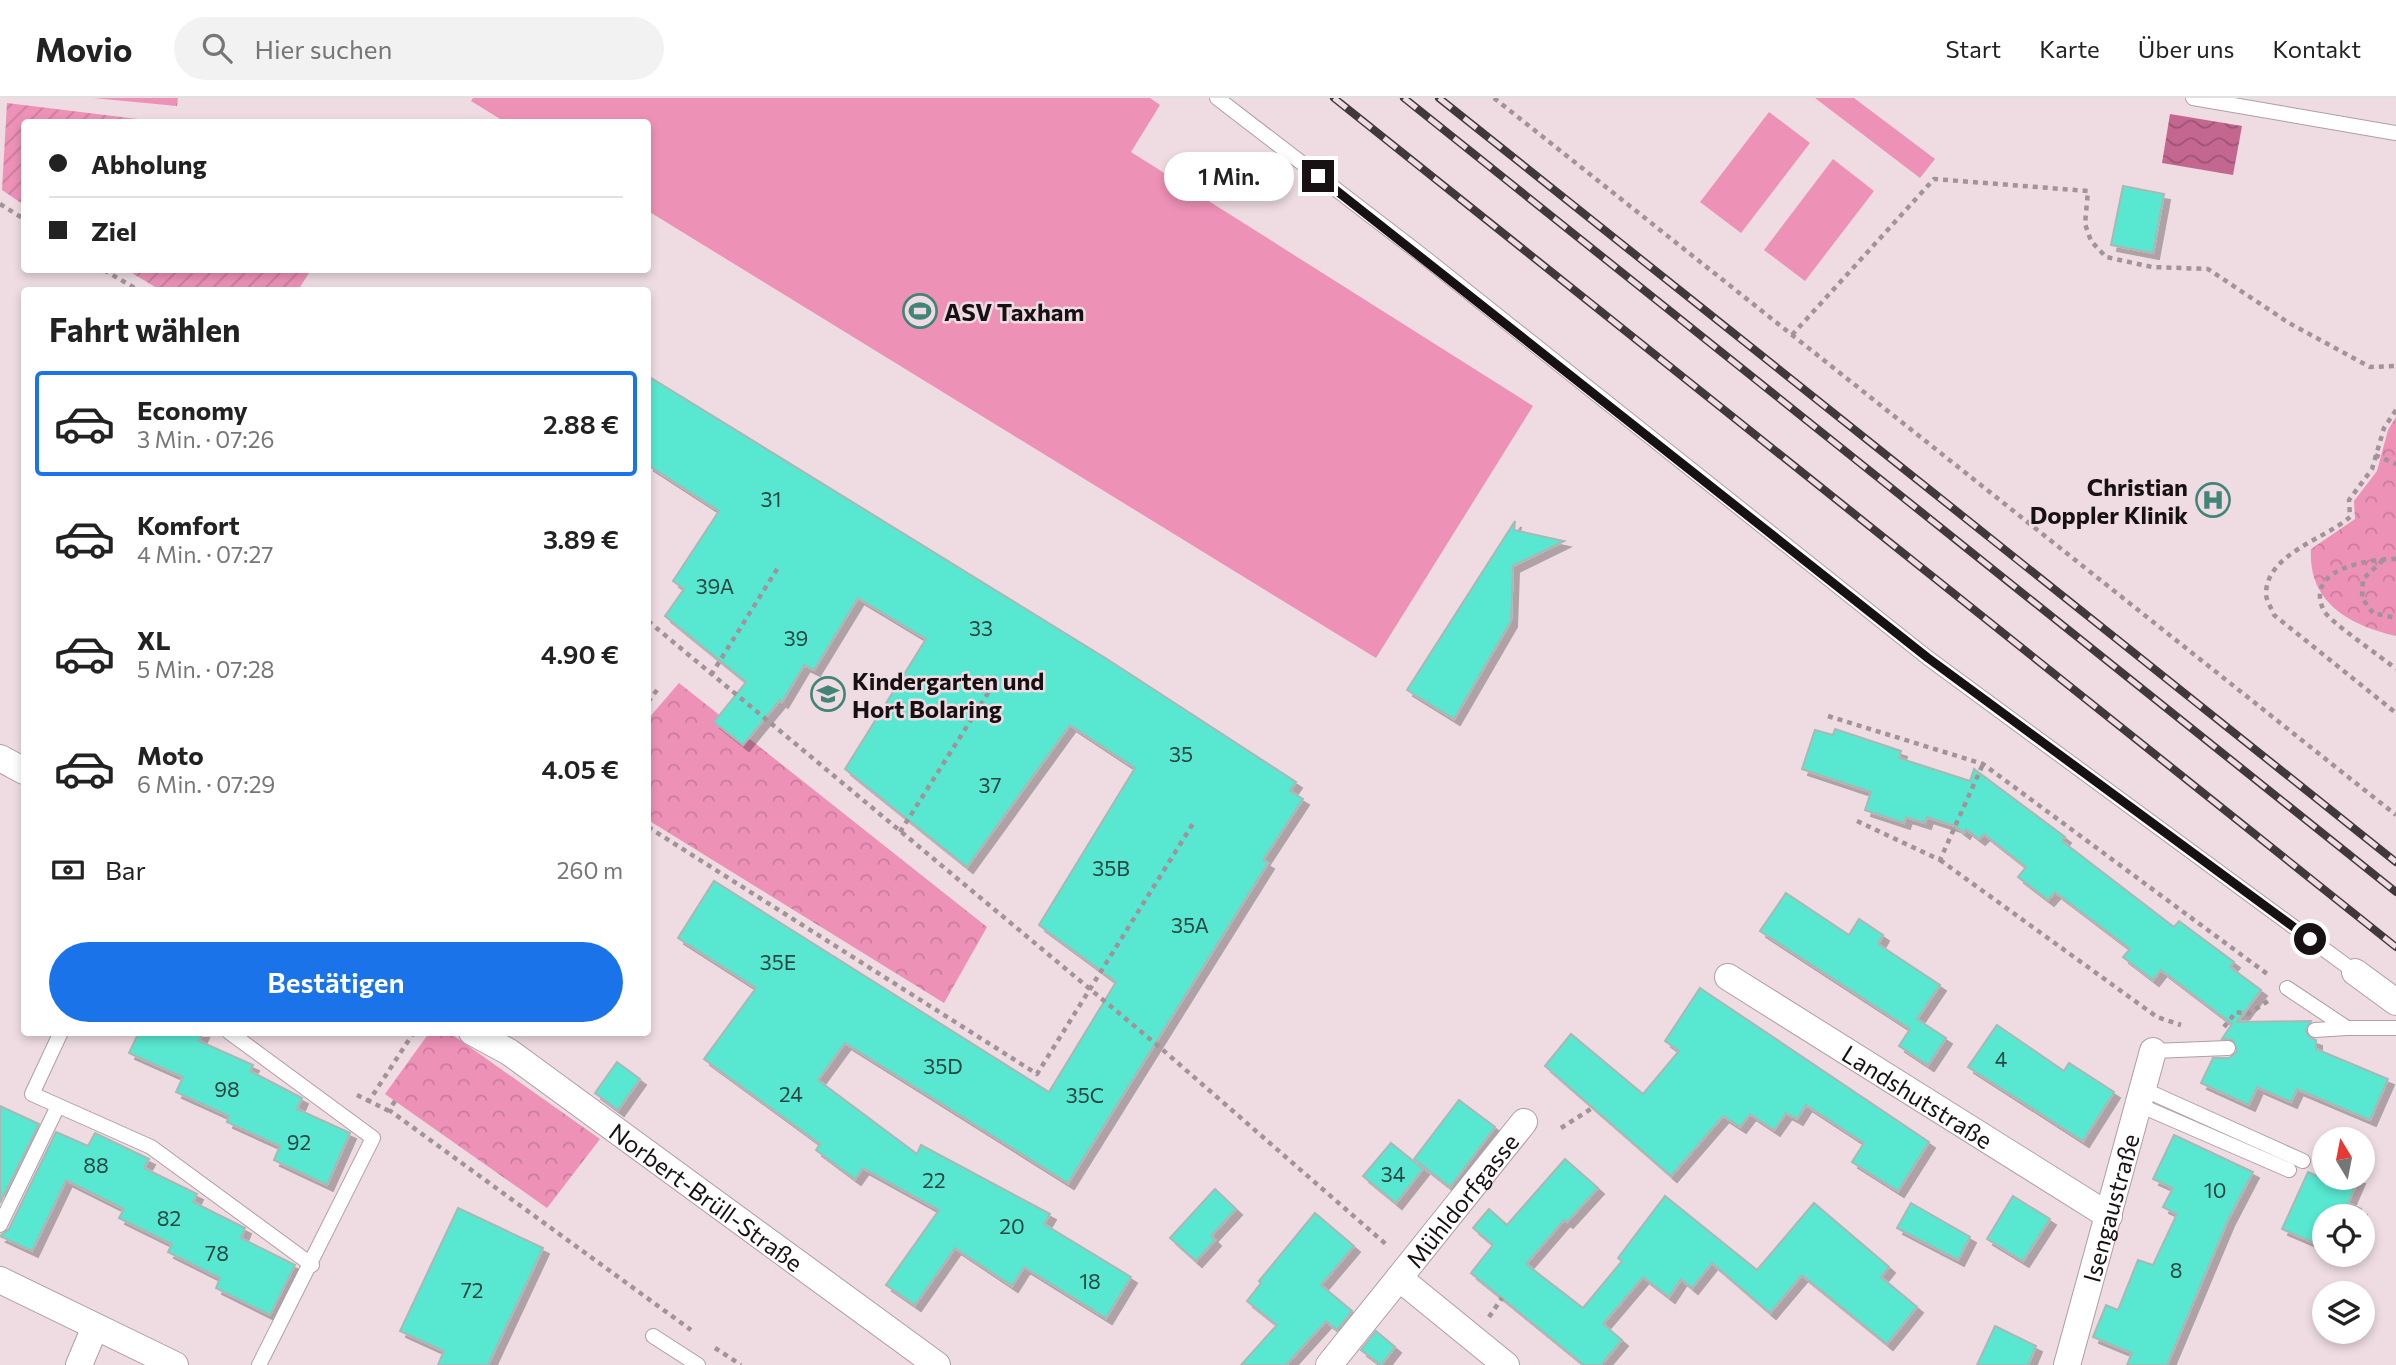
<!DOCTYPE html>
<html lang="de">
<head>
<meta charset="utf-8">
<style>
	body { margin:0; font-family:Commissioner,sans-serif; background:#f2f2f2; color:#222; height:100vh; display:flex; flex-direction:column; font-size:26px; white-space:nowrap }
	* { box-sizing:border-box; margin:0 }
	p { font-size:23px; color:#767676 }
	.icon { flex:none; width:38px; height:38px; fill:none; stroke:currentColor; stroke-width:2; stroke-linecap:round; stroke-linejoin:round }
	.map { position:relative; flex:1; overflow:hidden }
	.sheet { position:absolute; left:21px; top:189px; width:630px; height:749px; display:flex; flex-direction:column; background:#fff; border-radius:7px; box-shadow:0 4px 10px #0003 }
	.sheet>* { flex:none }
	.guide { position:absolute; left:21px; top:21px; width:630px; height:154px; border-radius:7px; box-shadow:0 4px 10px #0003; display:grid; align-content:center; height:154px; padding:0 28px; background:#fff }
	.needle { width:46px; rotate:350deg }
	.fabs { position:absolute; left:2312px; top:1029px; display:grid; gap:14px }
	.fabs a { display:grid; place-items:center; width:63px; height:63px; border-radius:50%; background:#fff; box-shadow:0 4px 10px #0003; font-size:35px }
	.end { position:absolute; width:32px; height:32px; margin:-16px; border:9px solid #171113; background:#fff; box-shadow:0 0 0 4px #fff }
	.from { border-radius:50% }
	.bubble { position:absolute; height:49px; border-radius:24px; background:#fff; box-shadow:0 4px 10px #0003; font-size:23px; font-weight:600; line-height:49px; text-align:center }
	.guide b { display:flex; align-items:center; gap:24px; height:66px; font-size:26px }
	.guide b+b { border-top:2px solid #e0e0e0 }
	.guide i { width:18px; height:18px; background:#222 }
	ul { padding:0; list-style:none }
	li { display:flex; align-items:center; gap:21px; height:105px; margin:0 14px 10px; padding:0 14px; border:4px solid transparent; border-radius:7px }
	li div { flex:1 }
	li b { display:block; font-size:26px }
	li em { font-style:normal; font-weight:600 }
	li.current { border-color:#1a73e8 }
	li>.icon { width:63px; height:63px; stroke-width:1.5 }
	h2 { padding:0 28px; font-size:32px; line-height:84px }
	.pay { display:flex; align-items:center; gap:18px; height:77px; padding:0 28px; font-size:26px }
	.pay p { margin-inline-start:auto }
	.cta { display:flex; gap:14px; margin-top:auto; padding:14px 28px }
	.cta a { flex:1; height:80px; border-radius:42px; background:#1a73e8; color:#fff; font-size:28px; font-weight:600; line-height:80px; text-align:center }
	header { display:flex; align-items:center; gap:42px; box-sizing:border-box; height:98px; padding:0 35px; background:#fff; border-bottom:2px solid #e0e0e0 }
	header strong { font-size:33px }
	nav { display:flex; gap:38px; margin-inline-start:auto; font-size:24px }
	.search { width:490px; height:63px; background:#f2f2f2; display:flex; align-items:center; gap:18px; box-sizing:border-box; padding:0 24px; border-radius:38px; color:#767676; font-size:26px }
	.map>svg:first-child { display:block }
</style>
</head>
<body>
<header>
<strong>Movio</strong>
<div class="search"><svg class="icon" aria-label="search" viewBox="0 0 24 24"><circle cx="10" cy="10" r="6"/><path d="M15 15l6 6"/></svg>Hier suchen</div>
<nav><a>Start</a><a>Karte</a><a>Über uns</a><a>Kontakt</a></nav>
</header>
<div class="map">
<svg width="2396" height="1267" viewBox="0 0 2396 1267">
	<defs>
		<pattern id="grass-tufts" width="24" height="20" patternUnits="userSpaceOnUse" patternTransform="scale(1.75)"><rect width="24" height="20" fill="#ed91b7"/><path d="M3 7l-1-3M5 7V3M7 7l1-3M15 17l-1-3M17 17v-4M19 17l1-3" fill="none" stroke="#ca7c9c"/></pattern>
		<pattern id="park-crowns" width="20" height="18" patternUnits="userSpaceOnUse" patternTransform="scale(1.75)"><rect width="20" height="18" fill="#ed91b7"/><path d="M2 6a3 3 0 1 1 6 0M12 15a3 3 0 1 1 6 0" fill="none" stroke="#ca7c9c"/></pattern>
		<pattern id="garden-furrows" width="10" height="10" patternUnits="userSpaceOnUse" patternTransform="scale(1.75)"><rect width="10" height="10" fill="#ed91b7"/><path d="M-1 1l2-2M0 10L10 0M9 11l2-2" fill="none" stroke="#ca7c9c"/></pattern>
		<pattern id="water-waves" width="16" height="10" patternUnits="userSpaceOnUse" patternTransform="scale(1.75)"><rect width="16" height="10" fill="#c46790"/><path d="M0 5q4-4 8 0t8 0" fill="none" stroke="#9e5374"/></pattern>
		<filter id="shadow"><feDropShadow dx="6" dy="6" stdDeviation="0" flood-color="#0004"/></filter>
	</defs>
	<rect width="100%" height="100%" fill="#eedce2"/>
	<path fill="url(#grass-tufts)" d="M93,0H178L177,8Z"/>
	<g fill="url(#park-crowns)">
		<path d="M2396,319V538C2350,527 2308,505 2311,451L2355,421L2354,403L2377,373L2388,332Z"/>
		<path d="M679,585L987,829L944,905L648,722V621Z"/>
		<path d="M429,935H450L600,1041L547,1110L385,996Z"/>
	</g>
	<g fill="url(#garden-furrows)">
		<path d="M7,5L162,24H24V107L2,92Z"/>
		<path d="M127,172H311L298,192H160Z"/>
	</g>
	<g fill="#ed91b7">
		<path d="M473,0H1150L1160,7L1131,54L1533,308L1376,560L648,113V24H505L471,3Z"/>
		<path d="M1815,0H1854L1935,61L1920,80Z"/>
		<path d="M1769,14L1810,45L1741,135L1700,104Z"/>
		<path d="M1833,61L1874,93L1805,183L1764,152Z"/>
	</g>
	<path fill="url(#water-waves)" d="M2170,16L2242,28L2233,77L2162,65Z"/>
	<g fill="#59e8d1" stroke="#a6b9b4" stroke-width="2" filter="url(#shadow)">
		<path d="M2123,88L2164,96L2153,155L2111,147Z"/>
		<path d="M648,278L1107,561L1296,684L1290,693L1303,701L1263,762L1268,765L1068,1085L845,945L818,982L917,1056L921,1047L1050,1116L1044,1126L1131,1179L1106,1220L1024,1169L1012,1188L955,1150L915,1207L886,1187L939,1112L863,1070L855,1081L816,1052L820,1046L704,961L756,890L678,840L714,783L1049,994L1116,884L1039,827L1135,670L1070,627L967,769L845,671L926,541L858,500L814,572L804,567L782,604L780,602L743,647L714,624L746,584L665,518L684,491L673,483L719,413L648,367Z"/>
		<path d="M1515,423L1514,432L1564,443L1513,468L1511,523L1454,621L1407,592Z"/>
		<path d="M1835,631L1901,653L1899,660L1970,683L1974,671L2065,739L2062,743L2174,829L2179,823L2234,864L2230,869L2261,892L2237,924L2311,923L2306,933L2310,940L2316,942V951L2388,981L2370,1022L2297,991L2291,1004L2257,989L2249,1007L2201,985L2213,960H2229L2237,954L2233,942L2222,941L2232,926L2161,872L2153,882L2123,859L2130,851L2055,794L2048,802L2018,779L2026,769L1984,736L1979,741L1966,731L1964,735L1955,728L1927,719L1925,725L1906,719L1904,725L1865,712L1871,694L1802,671L1815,632L1833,637Z"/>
		<path d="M1786,795L1849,837L1859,821L1883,837L1878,846L1940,887L1917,921L1946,940L1928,967L1899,948L1910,931L1760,833Z"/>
		<path d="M1700,890L1929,1044L1898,1093L1852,1064L1864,1045L1806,1007L1797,1021L1786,1015L1774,1032L1750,1016L1740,1029L1723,1018L1671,1078L1545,968L1571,936L1643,996L1679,953L1665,943Z"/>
		<path d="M1997,927L2064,973L2069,965L2114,994L2083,1043L1968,969Z"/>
		<path d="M139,934H203L199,943L253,967L250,973L302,1000L297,1011L350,1035L327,1087L274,1062L280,1048L227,1024L229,1018L176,994L183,979L129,955Z"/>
		<path d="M617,964L640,981L618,1012L595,995Z"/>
		<path d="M1459,1002L1495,1029L1450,1089L1414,1061Z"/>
		<path d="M0,1008L39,1026L0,1105Z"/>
		<path d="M56,1034L88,1048L95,1035L149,1061L144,1070L197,1096L193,1104L245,1130L241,1140L295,1167L270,1217L216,1190L220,1180L168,1154L172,1146L119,1120L124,1111L66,1082L32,1153L0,1138L9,1131Z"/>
		<path d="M2174,1037L2253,1074L2228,1122L2167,1267H2127L2132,1255L2093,1239L2106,1207L2118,1212L2138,1162L2153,1167L2177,1116L2163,1109L2173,1090L2153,1081Z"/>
		<path d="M1391,1045L1423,1071L1396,1105L1363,1078Z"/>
		<path d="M1565,1061L1598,1090L1567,1124L1564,1122L1526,1166L1583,1210L1622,1163L1618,1160L1665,1098L1757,1172L1814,1105L1889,1169L1881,1179L1917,1209L1887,1246L1802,1177L1770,1215L1712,1165L1692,1190L1681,1181L1669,1199L1643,1179L1603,1226L1622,1242L1601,1267H1584L1471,1175L1493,1147L1473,1130L1489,1111L1507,1127Z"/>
		<path d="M2308,1074L2321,1080H2359L2348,1105L2361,1111L2358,1118H2324V1149L2282,1131Z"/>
		<path d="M1215,1091L1236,1111L1211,1138L1215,1142L1196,1163L1170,1140Z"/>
		<path d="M2013,1098L2050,1121L2023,1163L1987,1141Z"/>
		<path d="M1911,1105L1970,1139L1958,1162L1897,1130Z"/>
		<path d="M458,1110L543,1150L488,1267H438L444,1253L400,1233Z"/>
		<path d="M1315,1115L1354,1148L1321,1187L1352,1213L1337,1232L1326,1223L1286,1267H1241L1277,1227L1247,1203L1261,1185L1259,1183Z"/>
		<path d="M1995,1228L2036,1248L2028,1267H1977Z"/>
		<path d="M1376,1233L1395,1249L1381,1267L1361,1252Z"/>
	</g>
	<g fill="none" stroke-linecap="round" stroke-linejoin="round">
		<g stroke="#af9ea4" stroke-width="16">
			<g id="lane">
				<path d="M1217,0L1419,155L1928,560L2355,874"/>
				<path d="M2193,0L2396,35"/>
				<path d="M2287,890L2347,930H2396"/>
				<path d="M2315,932L2347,930"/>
				<path d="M61,934L32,996L151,1049L312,1167"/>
				<path d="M229,934L373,1040L259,1267"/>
				<path d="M2153,953L2228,950"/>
				<path d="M2143,991L2303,1063"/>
				<path d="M2139,1007L2289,1072"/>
				<path d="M0,1127L58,1008"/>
				<path d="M653,1238L698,1267"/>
			</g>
		</g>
		<g stroke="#af9ea4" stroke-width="28">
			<g id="street">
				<path d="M0,660L24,673"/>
				<path d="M2355,874L2396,904"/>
				<path id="s1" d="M1728,879L2109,1118"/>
				<path id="s2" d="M472,934L509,954L937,1267"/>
				<path id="s3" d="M1399,1180L1524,1024"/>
				<path d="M0,1182L175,1267"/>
				<path d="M79,1267L95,1229"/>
				<path d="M1329,1267L1399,1180L1506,1267"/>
				<path id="s4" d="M2067,1267L2153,953"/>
			</g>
		</g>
		<g stroke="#a19398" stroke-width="4.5" stroke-dasharray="5 5" stroke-linecap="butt">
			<path d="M1494,0L2396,717"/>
			<path d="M0,106L24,121"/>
			<path d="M104,172L138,192"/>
			<path d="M1792,237L1934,81L2088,93L2085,126L2091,143L2106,159L2152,169L2208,171L2289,225L2370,269L2396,268"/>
			<path d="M2396,312L2384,330L2372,371L2349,402L2350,419C2325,441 2266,456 2266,496C2266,502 2272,511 2274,517L2396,615"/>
			<path d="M2375,357L2396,366"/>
			<path d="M2396,461C2368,461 2303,471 2324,513C2330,524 2383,560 2396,571"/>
			<path d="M2383,462L2363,481L2362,500L2373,515L2396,520"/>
			<path d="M648,523L1156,946L1388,1148"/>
			<path d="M711,577L779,468"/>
			<path d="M648,604L657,592"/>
			<path d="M1828,618L1983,666L2270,878"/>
			<path d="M1857,723L1940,762L1983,666"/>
			<path d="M648,729L1037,976L1194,724"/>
			<path d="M900,734L995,584"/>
			<path d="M1940,762L2157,919L2181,927"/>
			<path d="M2224,929L2236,914L2248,916L2268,903"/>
			<path d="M357,997L369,1003L367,1008"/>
			<path d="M395,1003L389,1012L691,1232"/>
			<path d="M389,1013L369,1003L414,934"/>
			<path d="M1561,1030L1594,1009"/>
			<path d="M1489,1219L1502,1200"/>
			<path d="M715,1250L741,1267"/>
		</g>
		<use href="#lane" stroke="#fff" stroke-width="14"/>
		<use href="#street" stroke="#fff" stroke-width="26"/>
		<g stroke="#40383b" stroke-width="8">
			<g id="rail">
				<path d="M1334,0L2396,849"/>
				<path d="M1404,0L2396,794"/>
				<path d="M1439,0L2396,764"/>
			</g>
		</g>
		<use href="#rail" stroke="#eedce2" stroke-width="5" stroke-dasharray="16" stroke-linecap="butt"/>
	</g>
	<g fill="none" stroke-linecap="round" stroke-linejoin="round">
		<path stroke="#171113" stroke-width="9" d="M1318,78L1928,560L2310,841"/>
	</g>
	<defs>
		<g id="stadium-ring" transform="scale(1.75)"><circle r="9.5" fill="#eedce2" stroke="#418478" stroke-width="1.5"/><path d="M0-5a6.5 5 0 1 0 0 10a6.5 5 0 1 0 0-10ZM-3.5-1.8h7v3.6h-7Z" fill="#418478"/></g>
		<g id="hospital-ring" transform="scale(1.75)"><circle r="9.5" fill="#eedce2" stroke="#418478" stroke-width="1.5"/><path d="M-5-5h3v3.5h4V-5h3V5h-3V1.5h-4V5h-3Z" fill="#418478"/></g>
		<g id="school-ring" transform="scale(1.75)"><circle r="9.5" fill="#eedce2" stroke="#418478" stroke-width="1.5"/><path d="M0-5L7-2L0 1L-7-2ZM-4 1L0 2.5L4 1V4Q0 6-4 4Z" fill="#418478"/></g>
	</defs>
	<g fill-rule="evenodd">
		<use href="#stadium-ring" x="920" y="213"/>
		<use href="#hospital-ring" x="2213" y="402"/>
		<use href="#school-ring" x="828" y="596"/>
	</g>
	<g text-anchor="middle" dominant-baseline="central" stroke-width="5" stroke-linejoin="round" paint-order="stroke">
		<g font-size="21" fill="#284742">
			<text x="771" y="400">31</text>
			<text x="715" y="487">39A</text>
			<text x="981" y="529">33</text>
			<text x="796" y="539">39</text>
			<text x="1181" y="655">35</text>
			<text x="990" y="686">37</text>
			<text x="1111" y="769">35B</text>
			<text x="1190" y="826">35A</text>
			<text x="778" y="863">35E</text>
			<text x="2001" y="960">4</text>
			<text x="943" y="967">35D</text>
			<text x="227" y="990">98</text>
			<text x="791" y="995">24</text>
			<text x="1085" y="996">35C</text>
			<text x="299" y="1043">92</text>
			<text x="96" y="1066">88</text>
			<text x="1393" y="1075">34</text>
			<text x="934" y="1081">22</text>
			<text x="2215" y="1091">10</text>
			<text x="169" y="1119">82</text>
			<text x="1012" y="1127">20</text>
			<text x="217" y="1154">78</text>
			<text x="2176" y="1171">8</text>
			<text x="1090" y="1182">18</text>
			<text x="472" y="1191">72</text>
		</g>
		<g font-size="24" font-weight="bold" fill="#171113" stroke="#eedce2" text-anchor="start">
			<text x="944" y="213">ASV Taxham</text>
			<text x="2188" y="388" text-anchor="end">Christian<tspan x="2188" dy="28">Doppler Klinik</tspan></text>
			<text x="852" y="582">Kindergarten und<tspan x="852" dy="28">Hort Bolaring</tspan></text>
		</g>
		<g font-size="24" fill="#171113" stroke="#eedce2">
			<text stroke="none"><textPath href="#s1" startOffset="224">Landshutstraße</textPath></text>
			<text stroke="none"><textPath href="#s2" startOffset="287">Norbert-Brüll-Straße</textPath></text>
			<text stroke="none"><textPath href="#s3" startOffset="100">Mühldorfgasse</textPath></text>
			<text stroke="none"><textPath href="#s4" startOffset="163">Isengaustraße</textPath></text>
		</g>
	</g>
</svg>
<div class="fabs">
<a><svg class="needle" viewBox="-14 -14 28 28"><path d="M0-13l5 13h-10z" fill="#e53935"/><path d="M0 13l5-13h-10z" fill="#767676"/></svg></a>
<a><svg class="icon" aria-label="locate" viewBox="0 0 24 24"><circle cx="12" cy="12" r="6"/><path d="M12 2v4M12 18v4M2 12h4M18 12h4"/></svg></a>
<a><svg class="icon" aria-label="layers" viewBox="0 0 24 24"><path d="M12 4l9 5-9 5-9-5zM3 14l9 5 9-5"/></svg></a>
</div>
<i class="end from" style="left:2310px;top:841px"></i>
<i class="end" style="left:1318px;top:78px"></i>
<div class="bubble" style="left:1164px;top:54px;width:130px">1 Min.</div>
<div class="guide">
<b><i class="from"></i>Abholung</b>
<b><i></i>Ziel</b>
</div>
<section class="sheet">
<h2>Fahrt wählen</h2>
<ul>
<li class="current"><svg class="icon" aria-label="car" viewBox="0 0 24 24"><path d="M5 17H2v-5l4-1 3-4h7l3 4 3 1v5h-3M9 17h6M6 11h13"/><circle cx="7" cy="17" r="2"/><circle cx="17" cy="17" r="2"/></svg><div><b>Economy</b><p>3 Min. · 07:26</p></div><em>2.88 €</em></li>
<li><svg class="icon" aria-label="car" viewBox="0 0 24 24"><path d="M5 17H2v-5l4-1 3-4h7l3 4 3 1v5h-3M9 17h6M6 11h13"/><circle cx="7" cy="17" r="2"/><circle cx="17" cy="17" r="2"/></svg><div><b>Komfort</b><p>4 Min. · 07:27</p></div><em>3.89 €</em></li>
<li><svg class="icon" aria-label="car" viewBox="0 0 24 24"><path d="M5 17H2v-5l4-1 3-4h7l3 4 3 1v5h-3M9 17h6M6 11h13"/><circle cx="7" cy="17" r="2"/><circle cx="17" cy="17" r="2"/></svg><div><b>XL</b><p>5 Min. · 07:28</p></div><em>4.90 €</em></li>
<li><svg class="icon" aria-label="car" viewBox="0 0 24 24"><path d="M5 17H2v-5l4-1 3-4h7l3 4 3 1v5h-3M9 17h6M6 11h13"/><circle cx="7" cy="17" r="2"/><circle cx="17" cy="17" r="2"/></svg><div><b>Moto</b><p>6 Min. · 07:29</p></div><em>4.05 €</em></li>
</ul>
<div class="pay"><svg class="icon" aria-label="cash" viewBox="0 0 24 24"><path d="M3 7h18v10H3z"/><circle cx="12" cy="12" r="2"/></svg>Bar<p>260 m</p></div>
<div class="cta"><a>Bestätigen</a></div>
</section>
</div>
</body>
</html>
